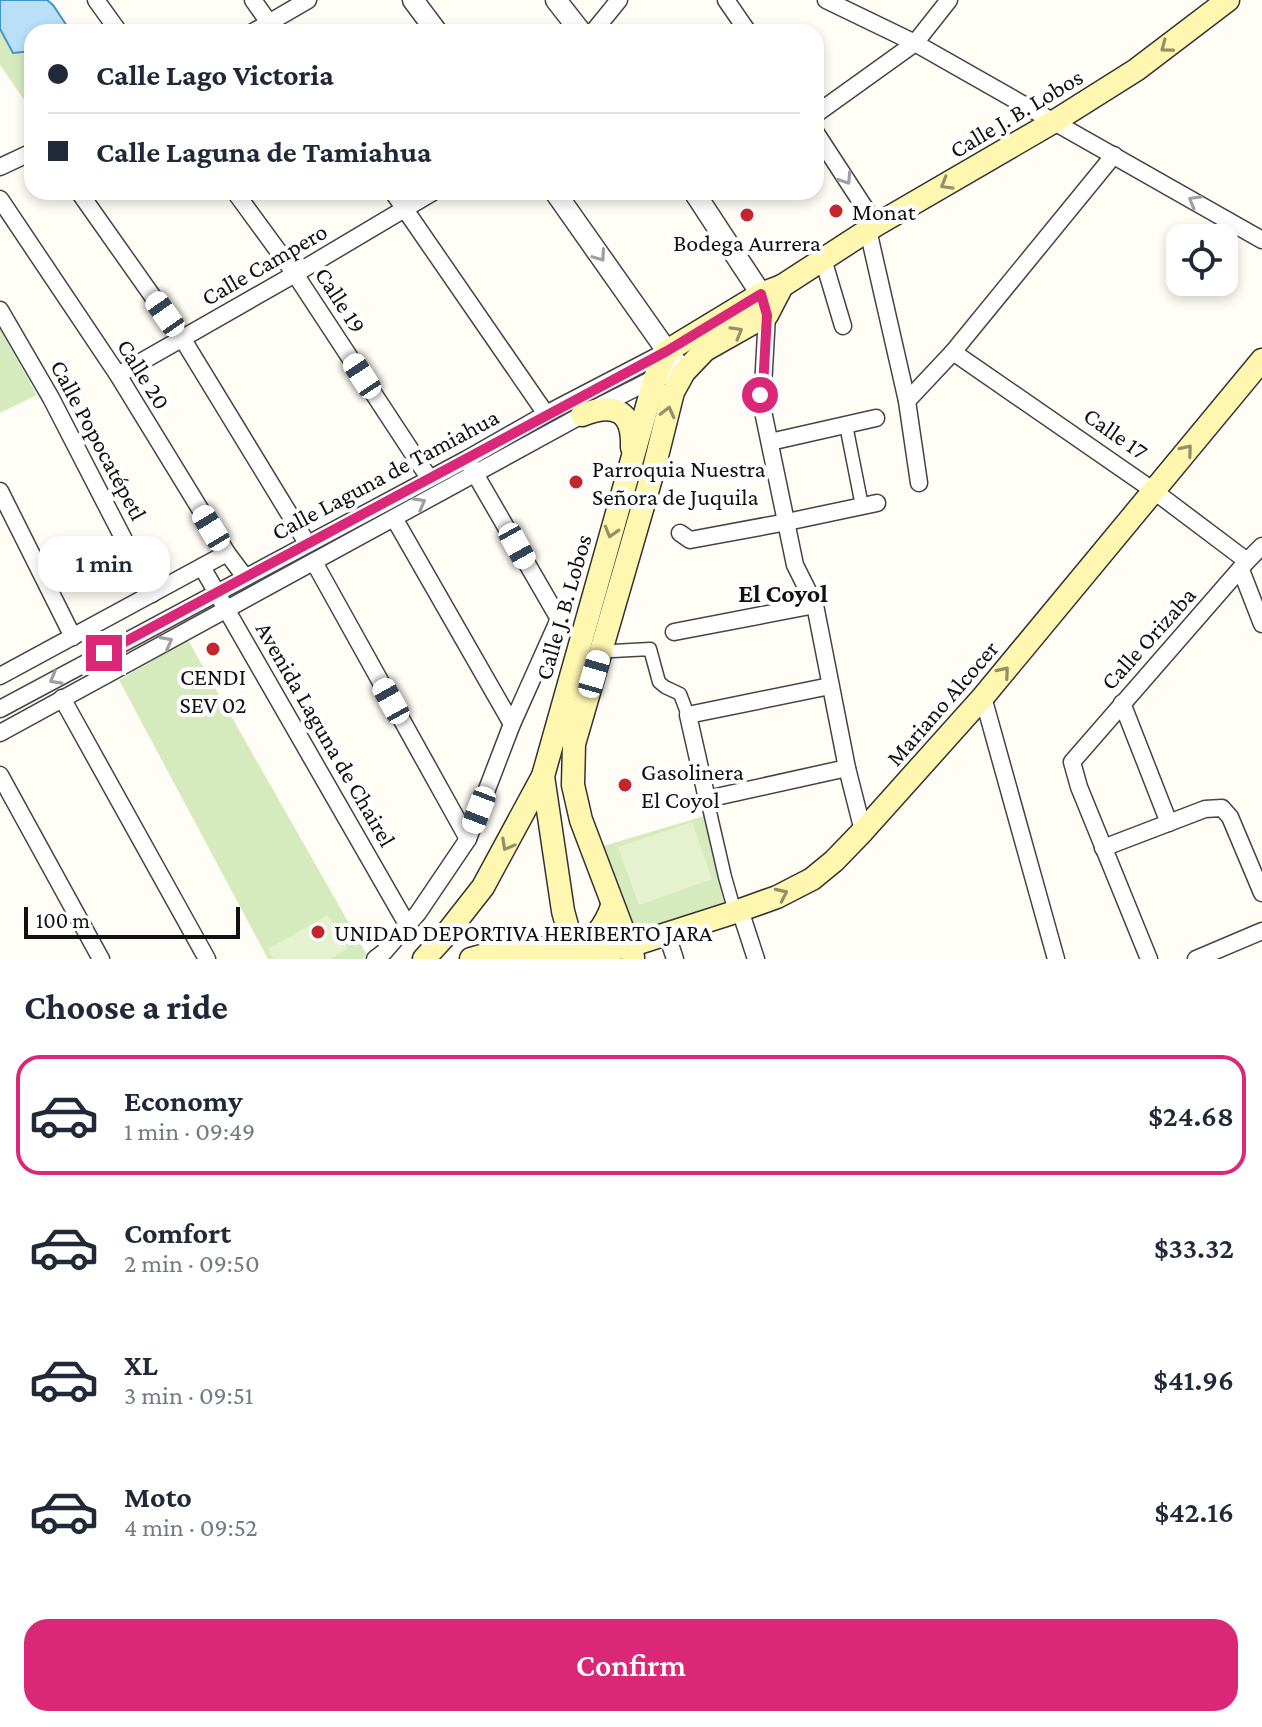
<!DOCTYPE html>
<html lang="en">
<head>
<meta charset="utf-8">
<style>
	body { margin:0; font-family:"Crimson Pro",serif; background:#f2f2f3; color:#1f2937; height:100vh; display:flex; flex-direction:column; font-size:30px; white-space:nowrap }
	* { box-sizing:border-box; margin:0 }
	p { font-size:26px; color:#747a83 }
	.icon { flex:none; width:44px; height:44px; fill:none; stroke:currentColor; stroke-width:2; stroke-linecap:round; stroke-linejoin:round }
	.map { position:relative; height:959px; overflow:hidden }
	.panel { display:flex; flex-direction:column; background:#fff; flex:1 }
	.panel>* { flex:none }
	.guide { position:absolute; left:24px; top:24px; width:800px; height:176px; border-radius:24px; box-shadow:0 4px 12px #0003; display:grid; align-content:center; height:176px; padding:0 24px; background:#fff }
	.buttons { position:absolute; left:1166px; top:224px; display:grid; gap:16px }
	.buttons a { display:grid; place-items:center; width:72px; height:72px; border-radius:16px; background:#fff; box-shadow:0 4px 12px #0003; font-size:40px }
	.scale { position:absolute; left:24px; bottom:20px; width:216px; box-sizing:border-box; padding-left:8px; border:4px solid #111; border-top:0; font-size:22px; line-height:28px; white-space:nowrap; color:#111; -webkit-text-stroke:6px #fff; paint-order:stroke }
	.end { position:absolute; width:36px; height:36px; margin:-18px; border:10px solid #db2777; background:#fff; box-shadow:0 0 0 4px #fff }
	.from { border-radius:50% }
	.bubble { position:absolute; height:56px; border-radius:24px; background:#fff; box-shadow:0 4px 12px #0003; font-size:26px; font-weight:600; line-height:56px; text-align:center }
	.car { position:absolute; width:24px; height:48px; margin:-24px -12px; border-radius:10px; box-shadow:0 0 6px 2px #0007; background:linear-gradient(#fff 24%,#345 0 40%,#fff 0 76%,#345 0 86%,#fff 0) }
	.guide b { display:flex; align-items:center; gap:28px; height:76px; font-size:30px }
	.guide b+b { border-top:2px solid #e0e1e3 }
	.guide i { width:20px; height:20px; background:#1f2937 }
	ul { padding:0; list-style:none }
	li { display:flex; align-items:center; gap:24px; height:120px; margin:0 16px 12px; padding:0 8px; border:4px solid transparent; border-radius:24px }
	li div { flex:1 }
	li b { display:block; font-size:30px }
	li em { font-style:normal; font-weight:600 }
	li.active { border-color:#db2777 }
	li>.icon { width:72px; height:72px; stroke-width:1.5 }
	h2 { padding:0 24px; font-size:36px; line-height:96px }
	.cta { display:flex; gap:16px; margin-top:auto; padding:16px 24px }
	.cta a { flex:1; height:92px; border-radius:24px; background:#db2777; color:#fff; font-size:32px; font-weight:600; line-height:92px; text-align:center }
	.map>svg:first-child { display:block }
</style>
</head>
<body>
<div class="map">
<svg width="1262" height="959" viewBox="0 0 1262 959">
	<rect width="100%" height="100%" fill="#fffdf5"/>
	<g fill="#d5ebbd">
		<path d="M0,0L66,25L73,32H32V103L27,104L0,65Z"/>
		<path d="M0,329L37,395L0,413Z"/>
		<path d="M188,640L367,955L362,959H268L119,680Z"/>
		<path d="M711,814L735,912L633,929L600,847Z"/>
	</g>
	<g fill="#e6f2cf">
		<path d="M692,822L712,879L639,905L618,847Z"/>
		<path d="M328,915L348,949L330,959H274L268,949Z"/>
	</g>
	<path fill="#b9e0f7" stroke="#3f96cf" stroke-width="2" d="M0,0H47L53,5L71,32H32V51L13,53L0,29Z"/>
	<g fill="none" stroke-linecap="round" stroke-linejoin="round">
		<g stroke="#444" stroke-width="15">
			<g id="pedestrian">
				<path d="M846,425L862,506"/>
				<path d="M601,650L613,651L650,649L659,682L665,687L680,694L688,715"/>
				<path d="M707,799L725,877L735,912"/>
			</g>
		</g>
		<g stroke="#444" stroke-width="19">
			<g id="minor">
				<path d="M96,0L119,32"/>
				<path d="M253,0L275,31"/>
				<path d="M726,0L748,32"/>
				<path d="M826,0L915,43L1262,240"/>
				<path d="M253,32L308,0"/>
				<path d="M593,32L619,0"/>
				<path d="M816,114L915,43L949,0"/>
				<path d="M816,133L876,225"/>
				<path d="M0,167L32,152"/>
				<path d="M79,192L182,338L307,543"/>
				<path d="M235,192L295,274L429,478"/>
				<path d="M393,192L546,414"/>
				<path d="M0,199L118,375L227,553L245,577"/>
				<path d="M868,230L907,401L919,483"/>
				<path d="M823,259L843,326"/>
				<path d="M0,310L51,398L152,594"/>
				<path d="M953,352L1154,491L1247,561"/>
				<path d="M118,375L295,274L433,192"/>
				<path d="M760,395L763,387L767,315L765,307"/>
				<path d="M907,401L953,352L1114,155"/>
				<path d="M764,416L795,565L815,605L847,768L863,831"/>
				<path d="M770,442L876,418"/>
				<path d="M470,465L559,619"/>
				<path d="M0,491L73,637"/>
				<path d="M394,518L512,724"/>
				<path d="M680,533L690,540L787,522L877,503"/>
				<path d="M314,562L468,839"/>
				<path d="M202,567L408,926"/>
				<path d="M1241,570L1262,624"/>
				<path d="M674,632L815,605"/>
				<path d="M0,676L227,553"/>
				<path d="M830,686L688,715L707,799L847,768"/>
				<path d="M983,697L1056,959"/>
				<path d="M62,698L207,959"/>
				<path d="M1122,703L1169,823"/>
				<path d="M0,709L467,459L546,414L667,351"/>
				<path d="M0,733L582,415L655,378L684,372"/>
				<path d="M0,775L101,959"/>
				<path d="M1103,848L1205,809L1222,808L1230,817L1262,893"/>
				<path d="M740,910L756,959"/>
				<path d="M667,935L675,959"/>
				<path d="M375,959L384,952L418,913L468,839L512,724L559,619"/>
				<path d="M1149,959L1079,787L1072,762L1247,561L1262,546"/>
				<path d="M1196,959L1262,931"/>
			</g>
		</g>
		<g stroke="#444" stroke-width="23">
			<g id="tertiary">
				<path d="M413,0L437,32"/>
				<path d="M556,0L581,32"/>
				<path d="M555,192L667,351L684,372"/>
				<path d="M694,192L761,294"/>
			</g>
		</g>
		<g stroke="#333" stroke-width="25">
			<g id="secondary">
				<path d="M582,415C615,402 633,411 632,447"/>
				<path d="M543,776L563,911L576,959"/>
				<path d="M575,956L629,946L735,912L777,897L812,879L834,861L863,831L983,697L1262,360"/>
				<path d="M575,956C591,941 605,928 612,906"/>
				<path d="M633,957L581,820L573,785L574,744L654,468L673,392L684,372L705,350L767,315L782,286"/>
				<path d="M424,959L443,938L483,887L543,776L655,378L667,351L761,294L782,286L876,225L1055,121L1136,70L1228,0"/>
				<path d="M471,959C505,948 547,942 580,959"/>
			</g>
		</g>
		<use href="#pedestrian" stroke="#fff" stroke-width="12"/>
		<use href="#minor" stroke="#fff" stroke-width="16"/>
		<use href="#tertiary" stroke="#fff" stroke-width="20"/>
		<use href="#secondary" stroke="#fff6b0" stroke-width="22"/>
	</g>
	<defs><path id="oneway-chevron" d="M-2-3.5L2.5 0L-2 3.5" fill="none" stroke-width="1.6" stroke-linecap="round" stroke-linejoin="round" transform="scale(2)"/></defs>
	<g stroke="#948f68">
		<use href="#oneway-chevron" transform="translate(1166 47) rotate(143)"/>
		<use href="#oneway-chevron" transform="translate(946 184) rotate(150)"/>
		<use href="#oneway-chevron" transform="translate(737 332) rotate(-30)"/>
		<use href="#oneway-chevron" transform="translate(668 412) rotate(-76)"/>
		<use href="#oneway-chevron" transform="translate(1187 450) rotate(-50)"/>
		<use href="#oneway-chevron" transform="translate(611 532) rotate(106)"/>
		<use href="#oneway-chevron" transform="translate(1004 672) rotate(-50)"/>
		<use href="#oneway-chevron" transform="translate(507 845) rotate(119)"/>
		<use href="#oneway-chevron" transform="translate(782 894) rotate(-25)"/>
	</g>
	<g stroke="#a0a0a0">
		<use href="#oneway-chevron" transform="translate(846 179) rotate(57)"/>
		<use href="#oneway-chevron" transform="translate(1194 201) rotate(-150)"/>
		<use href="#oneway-chevron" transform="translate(600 256) rotate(55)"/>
		<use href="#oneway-chevron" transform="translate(420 503) rotate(-29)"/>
		<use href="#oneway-chevron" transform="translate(167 642) rotate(-28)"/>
		<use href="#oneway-chevron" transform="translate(55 679) rotate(151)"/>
	</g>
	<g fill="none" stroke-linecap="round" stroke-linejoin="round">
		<path stroke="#db2777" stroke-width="10" d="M104,653L667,351L761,294L767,315L763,387L760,395"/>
	</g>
	<g fill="#c4262e" stroke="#fff" stroke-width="3">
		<circle cx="836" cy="211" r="8"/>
		<circle cx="747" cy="215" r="8"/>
		<circle cx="576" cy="482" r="8"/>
		<circle cx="213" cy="649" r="8"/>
		<circle cx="625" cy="785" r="8"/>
		<circle cx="318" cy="932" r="8"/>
	</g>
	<g text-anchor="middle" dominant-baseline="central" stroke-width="8" stroke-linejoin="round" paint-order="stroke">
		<g font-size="24" fill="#111" stroke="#fff">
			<text transform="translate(1016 113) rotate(-31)">Calle J. B. Lobos</text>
			<text transform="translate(264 264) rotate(-30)">Calle Campero</text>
			<text transform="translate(341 300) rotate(57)">Calle 19</text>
			<text transform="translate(144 374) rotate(58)">Calle 20</text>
			<text transform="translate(1116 433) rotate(35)">Calle 17</text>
			<text transform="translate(99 440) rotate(62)">Calle Popocatépetl</text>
			<text transform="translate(385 474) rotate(-28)">Calle Laguna de Tamiahua</text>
			<text transform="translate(563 607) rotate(-74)">Calle J. B. Lobos</text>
			<text transform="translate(1148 638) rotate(-48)">Calle Orizaba</text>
			<text transform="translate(942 703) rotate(-49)">Mariano Alcocer</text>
			<text transform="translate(326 734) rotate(60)">Avenida Laguna de Chairel</text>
		</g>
		<g font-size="24" fill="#111" stroke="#fff" text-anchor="start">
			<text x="852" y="211">Monat</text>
			<text x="747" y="242" text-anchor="middle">Bodega Aurrera</text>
			<text x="592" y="468">Parroquia Nuestra<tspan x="592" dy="28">Señora de Juquila</tspan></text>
			<text x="213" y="676" text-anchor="middle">CENDI<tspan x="213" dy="28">SEV 02</tspan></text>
			<text x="641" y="771">Gasolinera<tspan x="641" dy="28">El Coyol</tspan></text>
			<text x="334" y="932">UNIDAD DEPORTIVA HERIBERTO JARA</text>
		</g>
		<g font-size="26" font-weight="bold" fill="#111" stroke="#fff">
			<text x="783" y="593">El Coyol</text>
		</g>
	</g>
</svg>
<div class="buttons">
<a><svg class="icon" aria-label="locate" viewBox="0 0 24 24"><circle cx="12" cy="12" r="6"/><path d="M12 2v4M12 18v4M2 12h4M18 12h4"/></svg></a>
</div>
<div class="scale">100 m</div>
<i class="end from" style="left:760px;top:395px"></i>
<i class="end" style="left:104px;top:653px"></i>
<div class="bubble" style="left:38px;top:536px;width:132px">1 min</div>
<i class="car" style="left:165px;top:314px;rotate:325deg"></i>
<i class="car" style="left:362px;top:376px;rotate:327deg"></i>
<i class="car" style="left:211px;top:528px;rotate:329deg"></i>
<i class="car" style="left:517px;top:546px;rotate:151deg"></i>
<i class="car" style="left:594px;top:674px;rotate:16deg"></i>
<i class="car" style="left:391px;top:701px;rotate:331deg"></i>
<i class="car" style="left:479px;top:810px;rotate:201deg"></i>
<div class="guide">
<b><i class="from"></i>Calle Lago Victoria</b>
<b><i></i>Calle Laguna de Tamiahua</b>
</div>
</div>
<section class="panel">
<h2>Choose a ride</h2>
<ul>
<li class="active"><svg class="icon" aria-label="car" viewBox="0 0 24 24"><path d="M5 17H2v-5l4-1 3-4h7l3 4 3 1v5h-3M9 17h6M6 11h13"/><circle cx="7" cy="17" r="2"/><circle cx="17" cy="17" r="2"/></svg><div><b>Economy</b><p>1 min · 09:49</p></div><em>$24.68</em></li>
<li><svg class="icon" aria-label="car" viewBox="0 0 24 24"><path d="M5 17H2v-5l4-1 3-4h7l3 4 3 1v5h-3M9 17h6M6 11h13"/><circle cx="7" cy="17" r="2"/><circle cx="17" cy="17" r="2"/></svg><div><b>Comfort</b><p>2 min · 09:50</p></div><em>$33.32</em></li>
<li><svg class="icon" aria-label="car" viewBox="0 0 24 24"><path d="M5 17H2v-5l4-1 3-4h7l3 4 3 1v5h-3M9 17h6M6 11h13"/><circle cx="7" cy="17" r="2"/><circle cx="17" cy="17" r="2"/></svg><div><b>XL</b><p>3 min · 09:51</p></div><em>$41.96</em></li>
<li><svg class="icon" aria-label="car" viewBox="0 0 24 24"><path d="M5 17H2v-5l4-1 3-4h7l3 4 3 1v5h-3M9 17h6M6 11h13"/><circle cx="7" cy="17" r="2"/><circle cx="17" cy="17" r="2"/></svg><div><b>Moto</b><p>4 min · 09:52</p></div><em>$42.16</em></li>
</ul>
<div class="cta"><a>Confirm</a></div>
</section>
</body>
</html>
